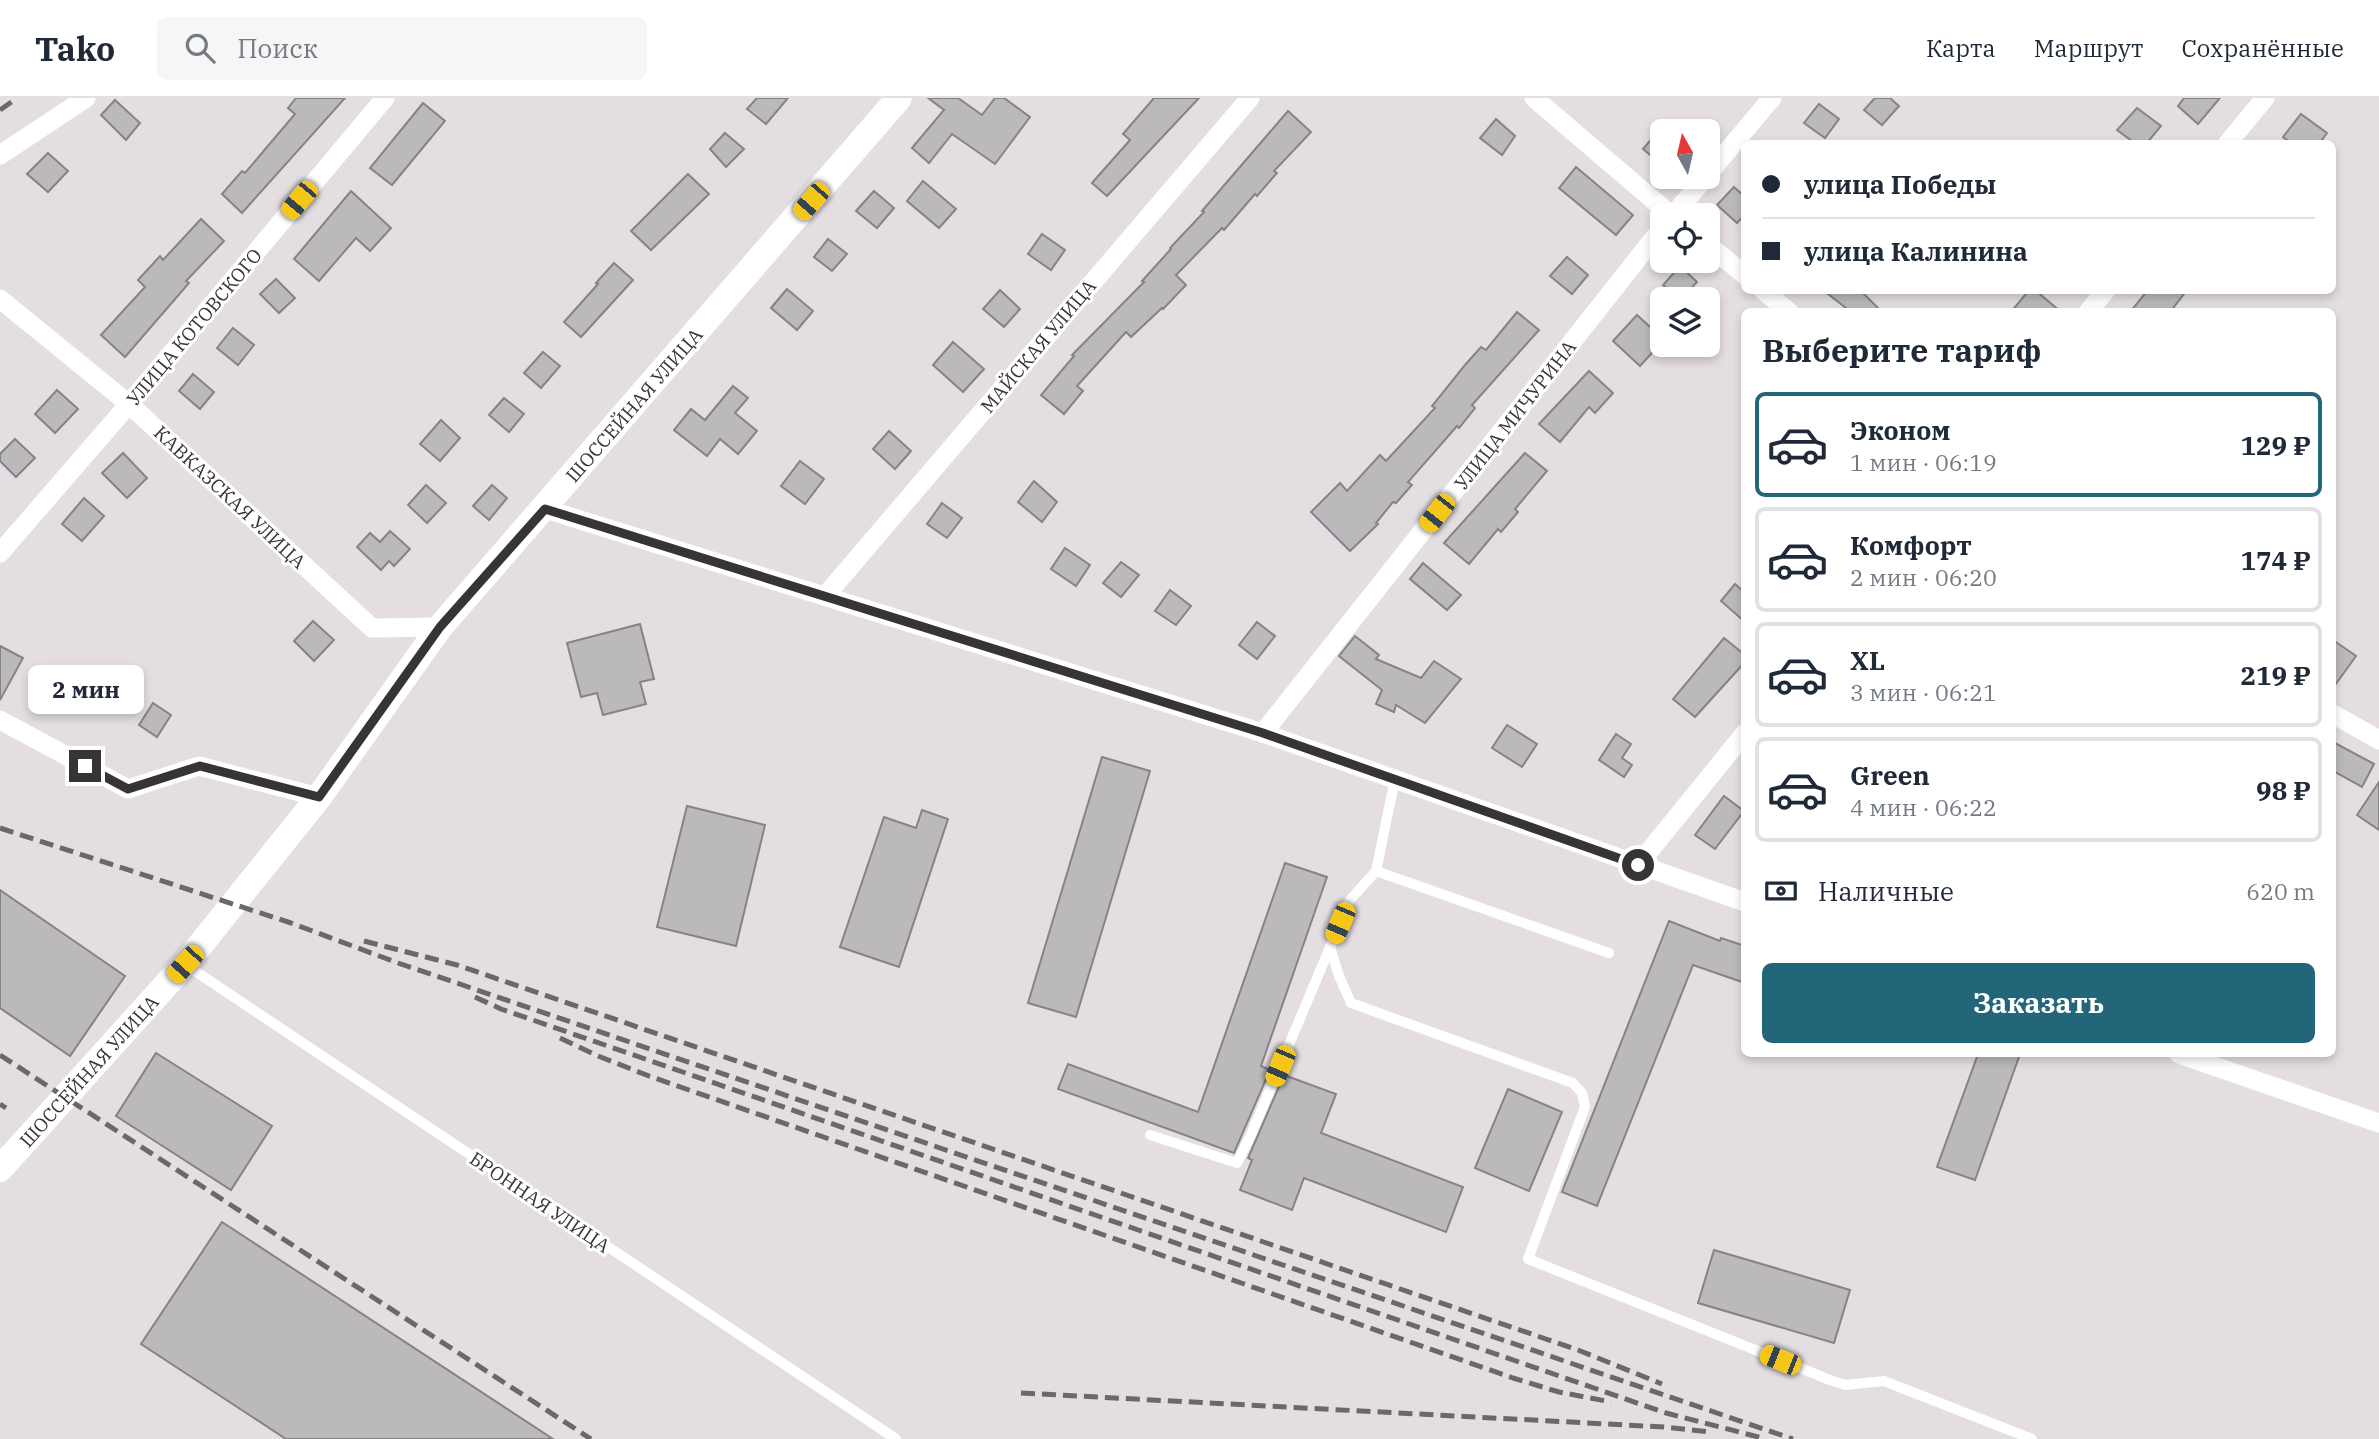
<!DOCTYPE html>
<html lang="ru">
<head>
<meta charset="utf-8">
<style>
	body { margin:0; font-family:"IBM Plex Serif",serif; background:#f6f6f7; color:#1f2937; height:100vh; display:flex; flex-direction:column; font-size:26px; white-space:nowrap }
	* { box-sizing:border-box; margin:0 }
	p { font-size:23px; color:#747a83 }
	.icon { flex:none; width:38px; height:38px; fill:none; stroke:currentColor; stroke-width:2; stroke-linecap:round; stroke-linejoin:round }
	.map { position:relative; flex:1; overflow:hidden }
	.sheet { position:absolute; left:1741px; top:210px; width:595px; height:749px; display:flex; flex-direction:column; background:#fff; border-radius:10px; box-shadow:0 4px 10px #0003 }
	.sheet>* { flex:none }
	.hud { position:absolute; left:1741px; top:42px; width:595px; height:154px; border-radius:10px; box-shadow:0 4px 10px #0003; display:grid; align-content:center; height:154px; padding:0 21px; background:#fff }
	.needle { width:46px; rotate:352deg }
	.controls { position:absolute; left:1650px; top:21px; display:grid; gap:14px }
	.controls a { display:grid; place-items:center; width:70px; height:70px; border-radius:10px; background:#fff; box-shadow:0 4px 10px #0003; font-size:35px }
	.end { position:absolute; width:32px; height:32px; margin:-16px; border:9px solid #363435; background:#fff; box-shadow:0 0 0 4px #fff }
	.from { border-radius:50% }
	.bubble { position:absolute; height:49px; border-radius:10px; background:#fff; box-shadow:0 4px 10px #0003; font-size:23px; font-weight:800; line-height:49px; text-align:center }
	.car { position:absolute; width:21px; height:42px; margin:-21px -10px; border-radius:9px; box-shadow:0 0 5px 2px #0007; background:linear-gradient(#f5c518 24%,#345 0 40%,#f5c518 0 76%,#345 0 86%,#f5c518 0) }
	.hud b { display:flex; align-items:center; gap:24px; height:66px; font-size:26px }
	.hud b+b { border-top:2px solid #e0e1e3 }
	.hud i { width:18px; height:18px; background:#1f2937 }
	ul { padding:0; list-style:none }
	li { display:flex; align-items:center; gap:21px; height:105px; margin:0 14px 10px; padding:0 7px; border:4px solid #e0e1e3; border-radius:10px }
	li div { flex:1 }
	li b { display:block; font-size:26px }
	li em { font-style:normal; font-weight:800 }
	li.on { border-color:#246679 }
	li>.icon { width:63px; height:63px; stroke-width:1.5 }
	h2 { padding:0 21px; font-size:32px; line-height:84px }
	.pay { display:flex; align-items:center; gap:18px; height:77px; padding:0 21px; font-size:26px }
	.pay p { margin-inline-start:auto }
	.primary-button { display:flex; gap:14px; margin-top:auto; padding:14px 21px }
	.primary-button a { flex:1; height:80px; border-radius:10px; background:#246679; color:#fff; font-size:28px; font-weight:800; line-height:80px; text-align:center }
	header { display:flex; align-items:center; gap:42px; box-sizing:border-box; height:98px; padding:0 35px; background:#fff; border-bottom:2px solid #e0e1e3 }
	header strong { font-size:33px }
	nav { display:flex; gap:38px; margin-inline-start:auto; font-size:24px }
	.search { width:490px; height:63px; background:#f6f6f7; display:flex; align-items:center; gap:18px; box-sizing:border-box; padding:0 24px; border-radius:10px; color:#747a83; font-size:26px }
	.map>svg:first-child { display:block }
</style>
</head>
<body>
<header>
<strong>Tako</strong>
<div class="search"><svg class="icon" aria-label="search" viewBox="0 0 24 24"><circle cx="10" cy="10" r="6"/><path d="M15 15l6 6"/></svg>Поиск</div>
<nav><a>Карта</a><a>Маршрут</a><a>Сохранённые</a></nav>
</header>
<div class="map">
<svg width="2379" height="1341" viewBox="0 0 2379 1341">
	<rect width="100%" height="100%" fill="#e4dee2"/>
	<g fill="#bcb9bd" stroke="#868387" stroke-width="2">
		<path d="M296,0H345L242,115L222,96L242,73L245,75L295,16L288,10Z"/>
		<path d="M757,0H788L766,26L747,11Z"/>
		<path d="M928,0H958L982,17L995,0H1004L1030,19L995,66L952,36L929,65L912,50L944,12Z"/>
		<path d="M1154,0H1199L1107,98L1092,85L1130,42L1123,36Z"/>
		<path d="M1875,0H1890L1899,8L1882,27L1864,12Z"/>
		<path d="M2184,0H2220L2198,26L2178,8Z"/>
		<path d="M115,2L140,25L126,42L101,17Z"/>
		<path d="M423,5L445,23L392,87L370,70Z"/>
		<path d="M1819,6L1839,21L1825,40L1804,25Z"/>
		<path d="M2137,10L2161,28L2146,46H2136L2117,32Z"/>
		<path d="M1288,13L1311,34L1274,73L1277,75L1257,98L1255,96L1224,132L1222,130L1176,177L1186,187L1163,211L1162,210L1131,239L1126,234L1077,288L1083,293L1064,316L1041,297L1074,258L1072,257L1144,184L1142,183L1171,151L1170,150L1204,114L1202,113Z"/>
		<path d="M2301,16L2327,35L2319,46H2292L2283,39Z"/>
		<path d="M1496,21L1515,38L1502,57L1480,40Z"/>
		<path d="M1662,29V67L1643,51Z"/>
		<path d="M725,35L744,51L726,69L710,51Z"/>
		<path d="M48,55L68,73L48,94L27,76Z"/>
		<path d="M1576,69L1633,117L1616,137L1559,90Z"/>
		<path d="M688,76L709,96L651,152L631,133Z"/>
		<path d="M923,83L956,111L939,130L907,103Z"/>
		<path d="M1734,89L1745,99V116L1737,125L1717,107Z"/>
		<path d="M351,93L391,130L370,153L356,140L319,183L294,161Z"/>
		<path d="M874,93L894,110L877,130L856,113Z"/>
		<path d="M201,121L224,143L186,183L189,185L125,259L101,237L145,189L138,182L160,158L163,162Z"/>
		<path d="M1042,136L1065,152L1051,172L1028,156Z"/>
		<path d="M828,141L847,156L832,173L814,159Z"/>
		<path d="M1567,159L1588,177L1572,196L1550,178Z"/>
		<path d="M614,165L633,182L581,239L564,224L598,186L596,185Z"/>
		<path d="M1680,168L1697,184L1681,201L1663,187Z"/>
		<path d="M276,181L295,200L279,215L260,196Z"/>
		<path d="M787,191L813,213L797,232L771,210Z"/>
		<path d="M1000,192L1020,211L1004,229L983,211Z"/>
		<path d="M1823,192H1860L1882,214H1851Z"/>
		<path d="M2029,192H2035L2061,214H2011Z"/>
		<path d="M2148,192H2187L2170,214H2130Z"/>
		<path d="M1517,214L1539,232L1472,307L1475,310L1459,330L1457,328L1408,384L1412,387L1396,405L1393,404L1376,425L1378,426L1350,453L1311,414L1340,385L1347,393L1380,357L1386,363L1435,310L1432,308L1465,267L1481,249L1486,252Z"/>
		<path d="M1637,217L1662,240V244L1640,268L1613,243Z"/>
		<path d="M233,230L254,247L238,267L217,250Z"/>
		<path d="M953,244L984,271L963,294L933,267Z"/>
		<path d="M543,254L560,268L541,290L524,275Z"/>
		<path d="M1589,273L1613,295L1595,315L1589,309L1560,344L1539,326Z"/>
		<path d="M193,276L214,294L200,311L179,293Z"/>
		<path d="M733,288L748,300L735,315L757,333L738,356L720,341L707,358L674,332L691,311L705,322Z"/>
		<path d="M57,292L78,311L55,335L35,316Z"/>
		<path d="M504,300L524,316L509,334L489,317Z"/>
		<path d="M441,322L460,340L440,363L420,346Z"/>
		<path d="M889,333L911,353L895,371L873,351Z"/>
		<path d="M15,341L35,360L16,379L0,363V356Z"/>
		<path d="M123,355L147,380L127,400L102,375Z"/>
		<path d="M1525,355L1547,373L1515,411L1518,414L1501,434L1498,431L1469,466L1444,445Z"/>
		<path d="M800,363L824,381L805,406L781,388Z"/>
		<path d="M1034,383L1057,404L1042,424L1018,404Z"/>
		<path d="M426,387L446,405L427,425L408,407Z"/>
		<path d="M492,387L507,400L489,422L473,408Z"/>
		<path d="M84,400L104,418L82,443L62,426Z"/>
		<path d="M942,405L962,420L947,440L927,426Z"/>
		<path d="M390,433L410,451L394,468L389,463L381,472L357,449L370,435L380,444Z"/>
		<path d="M1065,450L1090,467L1076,488L1051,471Z"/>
		<path d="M1121,464L1139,477L1121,499L1103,485Z"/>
		<path d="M1423,465L1461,497L1447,512L1410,481Z"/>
		<path d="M1735,486L1745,495V524L1721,503Z"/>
		<path d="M1170,492L1191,508L1176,527L1155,513Z"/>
		<path d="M313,523L334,542L314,563L294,543Z"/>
		<path d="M1257,524L1275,538L1257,561L1239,547Z"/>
		<path d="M640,526L654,581L640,584L646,606L603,617L597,595L581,599L567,545Z"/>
		<path d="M1355,538L1379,557L1376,561L1421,580L1434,563L1461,581L1425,625L1396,607L1394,614L1376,606L1382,592L1339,558Z"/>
		<path d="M1724,540L1745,557V564L1695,619L1673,601Z"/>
		<path d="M2333,542L2356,558L2333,590Z"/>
		<path d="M0,548L23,560L0,602Z"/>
		<path d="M63,570L102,592L91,611L52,590Z"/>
		<path d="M153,605L171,617L157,639L139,627Z"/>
		<path d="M1507,627L1537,646L1522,669L1492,650Z"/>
		<path d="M1616,636L1631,646L1622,660L1632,667L1624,679L1599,662Z"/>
		<path d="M2333,644L2374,666L2362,689L2333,673Z"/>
		<path d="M1102,659L1150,673L1076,919L1028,905Z"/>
		<path d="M2379,684V732L2357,717Z"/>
		<path d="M1724,698L1744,713L1715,751L1695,737Z"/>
		<path d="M687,708L765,727L736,848L657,829Z"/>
		<path d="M922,712L948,721L899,869L840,849L884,719L916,730Z"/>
		<path d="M1285,765L1327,779L1261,968L1270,972L1234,1055L1058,991L1068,966L1198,1014Z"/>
		<path d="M0,792L125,878L70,958L0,910Z"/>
		<path d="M1669,823L1720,843L1721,840L1745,848V885L1693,867L1597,1108L1562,1094Z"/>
		<path d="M156,955L272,1028L231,1092L116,1018Z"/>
		<path d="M1978,956H2020L1975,1082L1937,1069Z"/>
		<path d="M1284,977L1336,996L1321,1035L1463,1089L1446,1134L1304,1080L1292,1112L1240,1092L1252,1062L1248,1060Z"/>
		<path d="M1508,991L1562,1014L1529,1093L1475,1070Z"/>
		<path d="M222,1124L553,1341H286L141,1246Z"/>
		<path d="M1714,1152L1850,1192L1834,1245L1698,1205Z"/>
	</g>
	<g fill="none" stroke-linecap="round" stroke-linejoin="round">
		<g stroke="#fff" stroke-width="10">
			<path d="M1376,773L1609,855"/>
			<path d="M1330,849L1339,878L1351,905L1573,985L1582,995L1585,1009L1528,1161L1830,1282L1845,1287L1884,1283L2032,1341"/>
			<path d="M186,867L896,1341"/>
			<path d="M1150,1037L1237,1065L1250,1039L1350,802L1376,773L1395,681"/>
		</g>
		<g stroke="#fff" stroke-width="19">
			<path d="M1534,0L1671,117"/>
			<path d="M2227,46L2265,0"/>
			<path d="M0,57L86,0"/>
			<path d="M1708,76L1772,0"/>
			<path d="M1673,117L1706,79"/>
			<path d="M1708,147L1745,177"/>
			<path d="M1763,192L1789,214"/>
			<path d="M0,201L129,306L372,530L440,529"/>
			<path d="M2088,214L2106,192"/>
			<path d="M545,411L1263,635L1745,804"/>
			<path d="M0,455L129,306L385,0"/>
			<path d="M826,497L1250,0"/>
			<path d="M2333,616L2379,642"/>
			<path d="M0,622L128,691L199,668L319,699"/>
			<path d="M1263,635L1662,130"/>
			<path d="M1638,767L1745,635"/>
			<path d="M2179,956L2379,1025"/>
		</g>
		<path stroke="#fff" stroke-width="26" d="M0,1071L185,866L319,699L440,529L899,0"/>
		<g stroke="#6b686a" stroke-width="5" stroke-dasharray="14 7" stroke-linecap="butt">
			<path d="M0,12L17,0"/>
			<path d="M0,730L291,825L398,865L1793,1341"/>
			<path d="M364,843L457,867L1578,1252L1662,1286"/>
			<path d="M475,899L501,911L1666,1315L1766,1341"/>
			<path d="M560,940L598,958L649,978L1513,1280L1559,1294L1611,1304"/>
			<path d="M0,957L591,1341"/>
			<path d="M0,1006L6,1010"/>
			<path d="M1021,1295L1664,1329L1711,1334"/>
		</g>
	</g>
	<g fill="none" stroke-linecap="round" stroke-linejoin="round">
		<path stroke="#363435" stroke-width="9" d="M85,668L128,691L200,668L319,699L440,529L545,411L1263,635L1638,767"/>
	</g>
	<g text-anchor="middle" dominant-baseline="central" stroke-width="6" stroke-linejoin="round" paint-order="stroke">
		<g font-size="19" fill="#363435" stroke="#fff">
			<text transform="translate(194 229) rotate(-50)">УЛИЦА КОТОВСКОГО</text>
			<text transform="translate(1038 248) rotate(-50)">МАЙСКАЯ УЛИЦА</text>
			<text transform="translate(634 307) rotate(-49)">ШОССЕЙНАЯ УЛИЦА</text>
			<text transform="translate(1515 317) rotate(-52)">УЛИЦА МИЧУРИНА</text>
			<text transform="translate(230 399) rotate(43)">КАВКАЗСКАЯ УЛИЦА</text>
			<text transform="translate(89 973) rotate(-48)">ШОССЕЙНАЯ УЛИЦА</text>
			<text transform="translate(540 1104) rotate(34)">БРОННАЯ УЛИЦА</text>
		</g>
	</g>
</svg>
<div class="controls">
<a><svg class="needle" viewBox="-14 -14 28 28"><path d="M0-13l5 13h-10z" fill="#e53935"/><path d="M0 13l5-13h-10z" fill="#747a83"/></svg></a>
<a><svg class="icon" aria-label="locate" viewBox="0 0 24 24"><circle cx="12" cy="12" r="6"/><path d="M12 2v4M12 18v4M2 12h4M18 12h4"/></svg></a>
<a><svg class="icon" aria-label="layers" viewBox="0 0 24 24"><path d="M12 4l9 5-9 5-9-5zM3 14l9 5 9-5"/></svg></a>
</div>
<i class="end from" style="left:1638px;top:767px"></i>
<i class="end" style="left:85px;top:668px"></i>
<div class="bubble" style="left:28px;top:567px;width:116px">2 мин</div>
<i class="car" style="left:299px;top:102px;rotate:220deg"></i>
<i class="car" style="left:811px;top:103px;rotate:221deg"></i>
<i class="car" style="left:1437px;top:415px;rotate:218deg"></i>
<i class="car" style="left:1340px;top:825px;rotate:203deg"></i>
<i class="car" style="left:185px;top:866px;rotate:222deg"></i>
<i class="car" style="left:1280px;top:968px;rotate:203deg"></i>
<i class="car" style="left:1780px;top:1262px;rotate:292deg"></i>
<div class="hud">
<b><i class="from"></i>улица Победы</b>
<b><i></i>улица Калинина</b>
</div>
<section class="sheet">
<h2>Выберите тариф</h2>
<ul>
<li class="on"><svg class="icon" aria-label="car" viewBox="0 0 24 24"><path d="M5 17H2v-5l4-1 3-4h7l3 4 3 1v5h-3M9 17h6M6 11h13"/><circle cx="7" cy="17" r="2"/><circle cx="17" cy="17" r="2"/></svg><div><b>Эконом</b><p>1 мин · 06:19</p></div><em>129 ₽</em></li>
<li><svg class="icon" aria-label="car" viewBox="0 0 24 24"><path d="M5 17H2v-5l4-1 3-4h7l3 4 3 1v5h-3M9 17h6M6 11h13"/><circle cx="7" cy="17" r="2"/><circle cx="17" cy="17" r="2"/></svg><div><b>Комфорт</b><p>2 мин · 06:20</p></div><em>174 ₽</em></li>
<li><svg class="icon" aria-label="car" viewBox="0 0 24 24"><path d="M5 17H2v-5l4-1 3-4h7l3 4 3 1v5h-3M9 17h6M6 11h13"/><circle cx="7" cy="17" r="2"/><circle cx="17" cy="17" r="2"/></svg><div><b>XL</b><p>3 мин · 06:21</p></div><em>219 ₽</em></li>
<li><svg class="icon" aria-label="car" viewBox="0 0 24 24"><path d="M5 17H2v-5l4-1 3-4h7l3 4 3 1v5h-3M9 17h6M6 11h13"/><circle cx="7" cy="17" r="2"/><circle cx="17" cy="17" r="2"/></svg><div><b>Green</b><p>4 мин · 06:22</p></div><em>98 ₽</em></li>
</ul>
<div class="pay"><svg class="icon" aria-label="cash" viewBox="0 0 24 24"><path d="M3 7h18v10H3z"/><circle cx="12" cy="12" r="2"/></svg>Наличные<p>620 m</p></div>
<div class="primary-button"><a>Заказать</a></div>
</section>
</div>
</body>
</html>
